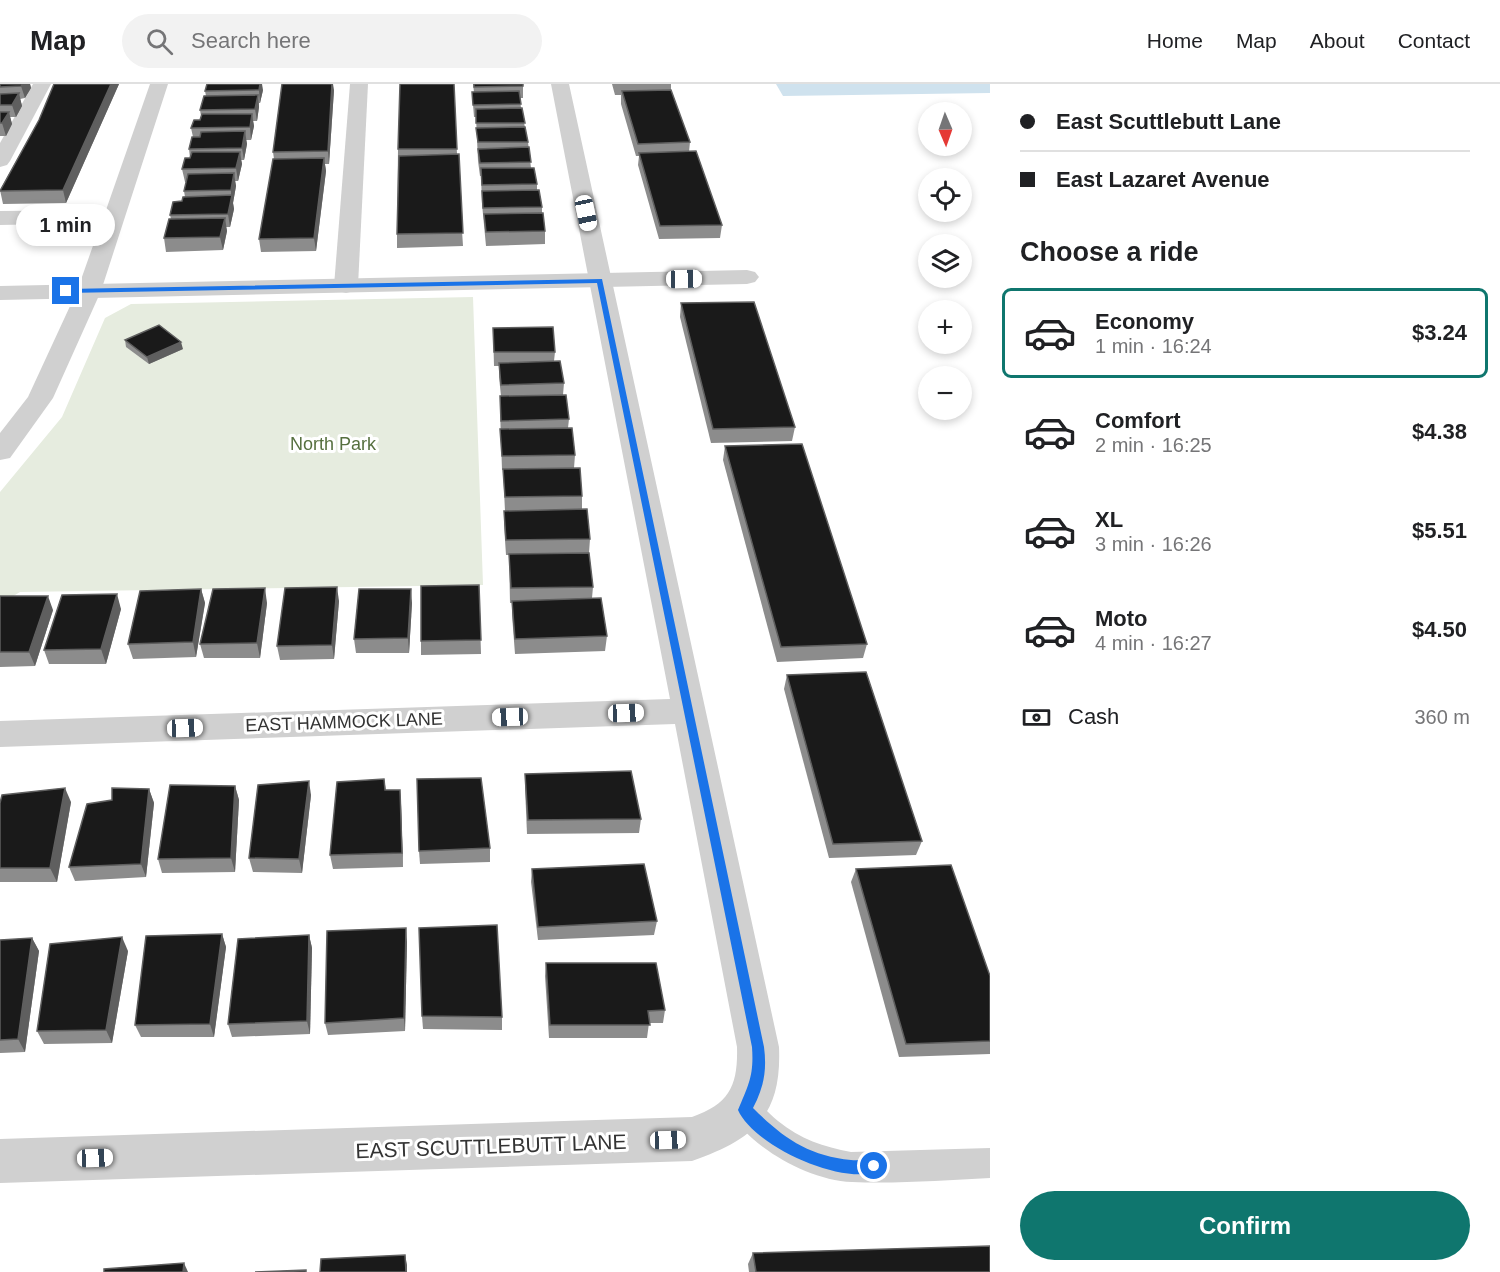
<!DOCTYPE html>
<html lang="en">
<head>
<meta charset="utf-8">
<style>
	body { margin:0; font-family:Arial,sans-serif; background:#f2f2f2; color:#202124; height:100vh; display:flex; flex-direction:column; font-size:22px; white-space:nowrap }
	* { box-sizing:border-box; margin:0 }
	p { font-size:20px; color:#757577 }
	.icon { flex:none; width:33px; height:33px; fill:none; stroke:currentColor; stroke-width:2; stroke-linecap:round; stroke-linejoin:round }
	.map { position:relative; flex:1; overflow:hidden }
	.sheet { display:flex; flex-direction:column; background:#fff; width:510px }
	.sheet>* { flex:none }
	.hud { display:grid; align-content:center; height:132px; padding:0 30px; background:#fff }
	.needle { width:39px; rotate:178deg }
	.tools { position:absolute; left:918px; top:18px; display:grid; gap:12px }
	.tools a { display:grid; place-items:center; width:54px; height:54px; border-radius:50%; background:#fff; box-shadow:0 3px 9px #0003; font-size:30px }
	.end { position:absolute; width:27px; height:27px; margin:-14px; border:8px solid #1a73e8; background:#fff; box-shadow:0 0 0 3px #fff }
	.from { border-radius:50% }
	.bubble { position:absolute; height:42px; border-radius:21px; background:#fff; box-shadow:0 3px 9px #0003; font-size:20px; font-weight:700; line-height:42px; text-align:center }
	.car { position:absolute; width:18px; height:36px; margin:-18px -9px; border-radius:8px; box-shadow:0 0 4px 2px #0007; background:linear-gradient(#fff 24%,#345 0 40%,#fff 0 76%,#345 0 86%,#fff 0) }
	.hud b { display:flex; align-items:center; gap:21px; height:57px; font-size:22px }
	.hud b+b { border-top:2px solid #e0e0e0 }
	.hud i { width:15px; height:15px; background:#202124 }
	ul { padding:0; list-style:none }
	li { display:flex; align-items:center; gap:18px; height:90px; margin:0 12px 9px; padding:0 18px; border:3px solid transparent; border-radius:9px }
	li div { flex:1 }
	li b { display:block; font-size:22px }
	li em { font-style:normal; font-weight:700 }
	li.selected { border-color:#0f766e }
	li>.icon { width:54px; height:54px; stroke-width:1.5 }
	h2 { padding:0 30px; font-size:27px; line-height:72px }
	.pay { display:flex; align-items:center; gap:15px; height:66px; padding:0 30px; font-size:22px }
	.pay p { margin-inline-start:auto }
	.button { display:flex; gap:12px; margin-top:auto; padding:12px 30px }
	.button a { flex:1; height:69px; border-radius:36px; background:#0f766e; color:#fff; font-size:24px; font-weight:700; line-height:69px; text-align:center }
	header { display:flex; align-items:center; gap:36px; box-sizing:border-box; height:84px; padding:0 30px; background:#fff; border-bottom:2px solid #e0e0e0 }
	header strong { font-size:28px }
	nav { display:flex; gap:33px; margin-inline-start:auto; font-size:21px }
	.search { width:420px; height:54px; background:#f2f2f2; display:flex; align-items:center; gap:15px; box-sizing:border-box; padding:0 21px; border-radius:33px; color:#757577; font-size:22px }
	main { display:flex; flex:1; min-height:0 }
	.map>svg:first-child { display:block }
</style>
</head>
<body>
<header>
<strong>Map</strong>
<div class="search"><svg class="icon" aria-label="search" viewBox="0 0 24 24"><circle cx="10" cy="10" r="6"/><path d="M15 15l6 6"/></svg>Search here</div>
<nav><a>Home</a><a>Map</a><a>About</a><a>Contact</a></nav>
</header>
<main>
<div class="map">
<svg width="990" height="1188" viewBox="0 0 990 1188">
	<rect width="100%" height="100%" fill="#fff"/>
	<path fill="#e6ecdf" d="M473,213L483,501L20,508L0,520V408L62,333L105,234L131,220Z"/>
	<path fill="#cfe2ee" d="M776,0H990V9L783,12Z"/>
	<g fill="none" stroke-linecap="round" stroke-linejoin="round">
		<path fill="#d0d0d0" fill-rule="evenodd" d="M745,1012C759,1017 767,1028 778,1037C800,1055 824,1063 851,1068L990,1064V1094C945,1096 898,1100 852,1098C822,1097 787,1081 763,1063C750,1053 737,1042 730,1026L734,1016Z"/>
		<g fill="#d0d0d0" fill-rule="evenodd">
			<path d="M33,0H51L10,77L7,81L0,83V59Z"/>
			<path d="M150,0H168L101,207L53,314L10,374L0,376V349L28,313L77,207L101,139L0,141V127L106,126Z"/>
			<path d="M350,0H368L358,202L354,207L346,209L338,207L334,202Z"/>
			<path d="M551,0H569L779,963C782,1033 753,1055 692,1077L0,1099V1055L692,1033C730,1020 738,1001 737,963L675,640L0,663V637L670,615Z"/>
		</g>
		<path fill="#d0d0d0" fill-rule="evenodd" d="M747,186L755,188L759,193L755,198L747,200L0,216V202Z"/>
	</g>
	<g fill="#8c8c8c">
		<path d="M0,0H30L31,4L25,14L20,15L22,22L16,33H10L12,40L6,52H0Z"/>
		<path d="M54,0H119L66,119L3,120L0,106L39,36Z"/>
		<path d="M454,0L457,70L463,162L397,164V150L398,65Z"/>
		<path d="M473,0H523V14H520L521,24L528,58L531,84L537,100V106L542,123V129L545,147V160L486,162L482,120L481,92H480L478,77L476,33H474L472,8H474Z"/>
		<path d="M612,0H671V6L690,58L689,68L722,141L720,154L659,155L638,81L639,72H636L621,20V11H615Z"/>
		<path d="M263,6L260,19H259V23L257,37H253L254,42L251,56H246L247,60L244,76H241L242,80L238,97H235L236,102L233,119L234,125L230,143H226L227,147L223,166L166,168L164,154L171,135L170,131L182,117L185,113L184,107L186,98H185L182,85L190,74L189,65L193,53L191,44L200,36L201,32L200,26L206,12L205,7Z"/>
		<path d="M334,6L329,80H325L326,87L316,167L261,168L259,155L274,75L273,68Z"/>
		<path d="M681,219L795,343L792,357L711,359L680,233Z"/>
		<path d="M493,244L555,268L554,277L564,299L563,311L569,335L568,344L575,371L574,384L582,412V425L590,455L589,469L593,503L592,514L607,552L605,567L515,570L512,531V519H510L509,471H506L504,441V427H505L503,386H502L500,326V312H501L499,293V282H494Z"/>
		<path d="M125,256L183,265L149,280L126,263Z"/>
		<path d="M725,362L867,560L863,574L777,578L723,376Z"/>
		<path d="M479,501L481,570L421,571V557Z"/>
		<path d="M201,505L205,519L196,573L133,575L128,560Z"/>
		<path d="M0,512L53,526L35,582L0,583Z"/>
		<path d="M339,517L334,575L280,576L277,562Z"/>
		<path d="M267,519L260,574H204L200,560Z"/>
		<path d="M412,519L409,569H356L354,555Z"/>
		<path d="M121,525L106,580H49L44,566Z"/>
		<path d="M787,591L922,757L916,771L829,774L784,605Z"/>
		<path d="M525,690L641,735L639,749L527,750L525,704Z"/>
		<path d="M384,695L386,706L401,720L403,783L333,785L330,771Z"/>
		<path d="M235,702L239,716L235,788L162,789L158,775Z"/>
		<path d="M149,705L154,719L146,793L75,797L69,783L112,716Z"/>
		<path d="M311,711L302,789L253,788L249,774Z"/>
		<path d="M71,718L57,798H0V719Z"/>
		<path d="M490,764V778L420,780L419,767Z"/>
		<path d="M532,785L657,837L654,851L538,856L531,798Z"/>
		<path d="M856,785L990,892V970L899,973L851,798Z"/>
		<path d="M222,850L226,863L214,953H141L135,941Z"/>
		<path d="M309,851L312,864L310,950L232,953L228,940Z"/>
		<path d="M32,854L39,867L25,968L0,969V856Z"/>
		<path d="M407,858L405,947L328,951L325,939Z"/>
		<path d="M128,867L112,959L44,960L37,947Z"/>
		<path d="M546,879L665,926L663,939H649L647,954H549L545,892Z"/>
		<path d="M422,932L502,933V946L423,945Z"/>
		<path d="M753,1169L990,1188H749L748,1180Z"/>
	</g>
	<g fill="#5f5f5f">
		<path d="M23,0H30L31,4L25,14L21,2Z"/>
		<path d="M111,0H119L66,119L63,106Z"/>
		<path d="M260,0H262L263,6L260,19L259,6Z"/>
		<path d="M332,0H333L334,6L329,80L328,67Z"/>
		<path d="M19,9L22,22L16,33L12,21Z"/>
		<path d="M258,11L259,23L257,37L255,25Z"/>
		<path d="M9,28L12,40L6,52L2,39Z"/>
		<path d="M252,30L254,42L251,56L250,43Z"/>
		<path d="M245,47L247,60L244,76L242,64Z"/>
		<path d="M240,68L242,80L238,97L236,84Z"/>
		<path d="M324,74L326,87L316,167L314,154Z"/>
		<path d="M234,89L236,102L233,119L234,125L230,143L228,130L231,112V106Z"/>
		<path d="M225,134L227,147L223,166L220,153Z"/>
		<path d="M181,258L183,265L149,280L147,273Z"/>
		<path d="M337,503L339,517L334,575L332,561Z"/>
		<path d="M265,504L267,519L260,574L257,559Z"/>
		<path d="M201,505L205,519L196,573L193,558Z"/>
		<path d="M411,505L412,519L409,569L408,554Z"/>
		<path d="M117,510L121,525L106,580L101,565Z"/>
		<path d="M48,512L53,526L35,582L29,568Z"/>
		<path d="M309,697L311,711L302,789L299,775Z"/>
		<path d="M235,702L239,716L235,788L231,774Z"/>
		<path d="M65,704L71,718L57,798L50,784Z"/>
		<path d="M149,705L154,719L146,793L141,780Z"/>
		<path d="M400,706L401,720L403,783L402,769Z"/>
		<path d="M406,844L407,858L405,947L404,934Z"/>
		<path d="M222,850L226,863L214,953L210,940Z"/>
		<path d="M309,851L312,864L310,950L307,937Z"/>
		<path d="M122,853L128,867L112,959L106,946Z"/>
		<path d="M32,854L39,867L25,968L18,955Z"/>
		<path d="M405,1171L407,1181V1188H406Z"/>
		<path d="M184,1179L188,1188H183Z"/>
	</g>
	<g fill="#1a1a1a" stroke="#5f5f5f" stroke-width="1.5">
		<path d="M0,0H23L21,2L0,3Z"/>
		<path d="M54,0H111L63,106L0,107L39,36Z"/>
		<path d="M207,0H260L259,6L205,7Z"/>
		<path d="M282,0H332L328,67L273,68Z"/>
		<path d="M400,0H454L457,65H398Z"/>
		<path d="M474,0H523V2L474,3Z"/>
		<path d="M671,6L690,58L638,60L622,7Z"/>
		<path d="M519,7L521,20L473,21L472,8Z"/>
		<path d="M19,9L12,21H0V10Z"/>
		<path d="M258,11L255,25L200,26L204,12Z"/>
		<path d="M522,24L525,39H476V25Z"/>
		<path d="M0,28H9L2,39H0Z"/>
		<path d="M202,30H252L250,43L191,44L194,36H200Z"/>
		<path d="M525,43L528,58H478L476,44Z"/>
		<path d="M245,47L242,64L189,65L192,53H200L201,48Z"/>
		<path d="M529,63L531,78L480,79L478,65Z"/>
		<path d="M696,67L722,141L660,142L639,69Z"/>
		<path d="M192,68H240L236,84L182,85L185,74H190Z"/>
		<path d="M459,70L463,149L397,150L399,72Z"/>
		<path d="M324,74L314,154L259,155L273,75Z"/>
		<path d="M481,84H534L537,100L482,101Z"/>
		<path d="M234,89L231,106L184,107L188,90Z"/>
		<path d="M539,106L542,123L483,124L482,107Z"/>
		<path d="M232,111L228,130L170,131L173,118L182,117L183,113Z"/>
		<path d="M543,129L545,147L486,148L484,130Z"/>
		<path d="M225,134L220,153L164,154L169,135Z"/>
		<path d="M754,218L795,343L713,345L681,219Z"/>
		<path d="M159,241L181,258L147,273L125,256Z"/>
		<path d="M553,243L555,268H494L493,244Z"/>
		<path d="M560,277L564,299L501,301L499,279Z"/>
		<path d="M566,311L569,335L501,337L500,312Z"/>
		<path d="M572,344L575,371L502,372L500,345Z"/>
		<path d="M802,360L867,560L781,563L725,362Z"/>
		<path d="M580,384L582,412L505,413L503,385Z"/>
		<path d="M587,425L590,455L506,456L504,427Z"/>
		<path d="M589,469L593,503L511,504L509,470Z"/>
		<path d="M479,501L481,556L421,557V502Z"/>
		<path d="M337,503L332,561L277,562L285,504Z"/>
		<path d="M265,504L257,559L200,560L213,505Z"/>
		<path d="M201,505L193,558L128,560L140,507Z"/>
		<path d="M359,505H411L408,554L354,555Z"/>
		<path d="M117,510L101,565L44,566L62,511Z"/>
		<path d="M0,512H48L29,568H0Z"/>
		<path d="M601,514L607,552L515,555L512,517Z"/>
		<path d="M866,588L922,757L833,760L787,591Z"/>
		<path d="M631,687L641,735L528,736L525,690Z"/>
		<path d="M481,694L490,764L419,767L417,695Z"/>
		<path d="M384,695L385,706H400L402,769L330,771L337,698Z"/>
		<path d="M309,697L299,775L249,774L258,701Z"/>
		<path d="M170,701L235,702L231,774L158,775Z"/>
		<path d="M65,704L50,784H0V719L2,711Z"/>
		<path d="M112,704L149,705L141,780L69,783L87,720L112,716Z"/>
		<path d="M644,780L657,837L538,843L532,785Z"/>
		<path d="M951,781L990,892V957L906,960L856,785Z"/>
		<path d="M497,841L502,933L422,932L419,844Z"/>
		<path d="M406,844L404,934L325,939L327,847Z"/>
		<path d="M222,850L210,940L135,941L146,852Z"/>
		<path d="M309,851L307,937L228,940L238,855Z"/>
		<path d="M122,853L106,946L37,947L50,860Z"/>
		<path d="M32,854L18,955L0,956V856Z"/>
		<path d="M546,879H656L665,926L648,927L650,941H550Z"/>
		<path d="M990,1162V1188H756L753,1169Z"/>
		<path d="M405,1171L406,1188H320L321,1175Z"/>
		<path d="M184,1179L183,1188H104V1185Z"/>
		<path d="M306,1186V1188H255Z"/>
	</g>
	<path fill="#1a73e8" d="M602,195L764,963C767,986 764,1003 753,1024C782,1053 808,1072 851,1076C861,1077 870,1074 879,1078L881,1082L879,1087C842,1102 754,1062 738,1026C749,1000 754,991 752,963L597,199L66,209L63,207L66,205Z"/>
	<g text-anchor="middle" dominant-baseline="central" stroke-width="6" stroke-linejoin="round" paint-order="stroke">
		<g font-size="18" fill="#56703f" stroke="#fff">
			<text x="333" y="360">North Park</text>
		</g>
		<g font-size="18" fill="#333" stroke="#fff">
			<text transform="translate(344 638) rotate(-2)">EAST HAMMOCK LANE</text>
		</g>
		<g font-size="21" fill="#333" stroke="#fff">
			<text transform="translate(491 1062) rotate(-2)">EAST SCUTTLEBUTT LANE</text>
		</g>
	</g>
</svg>
<div class="tools">
<a><svg class="needle" viewBox="-14 -14 28 28"><path d="M0-13l5 13h-10z" fill="#e53935"/><path d="M0 13l5-13h-10z" fill="#757577"/></svg></a>
<a><svg class="icon" aria-label="locate" viewBox="0 0 24 24"><circle cx="12" cy="12" r="6"/><path d="M12 2v4M12 18v4M2 12h4M18 12h4"/></svg></a>
<a><svg class="icon" aria-label="layers" viewBox="0 0 24 24"><path d="M12 4l9 5-9 5-9-5zM3 14l9 5 9-5"/></svg></a>
<a>+</a>
<a>−</a>
</div>
<i class="end from" style="left:874px;top:1082px"></i>
<i class="end" style="left:66px;top:207px"></i>
<div class="bubble" style="left:16px;top:120px;width:99px">1 min</div>
<i class="car" style="left:586px;top:129px;rotate:168deg"></i>
<i class="car" style="left:684px;top:195px;rotate:89deg"></i>
<i class="car" style="left:626px;top:629px;rotate:88deg"></i>
<i class="car" style="left:510px;top:633px;rotate:268deg"></i>
<i class="car" style="left:185px;top:644px;rotate:88deg"></i>
<i class="car" style="left:668px;top:1056px;rotate:88deg"></i>
<i class="car" style="left:95px;top:1074px;rotate:88deg"></i>
</div>
<section class="sheet">
<div class="hud">
<b><i class="from"></i>East Scuttlebutt Lane</b>
<b><i></i>East Lazaret Avenue</b>
</div>
<h2>Choose a ride</h2>
<ul>
<li class="selected"><svg class="icon" aria-label="car" viewBox="0 0 24 24"><path d="M5 17H2v-5l4-1 3-4h7l3 4 3 1v5h-3M9 17h6M6 11h13"/><circle cx="7" cy="17" r="2"/><circle cx="17" cy="17" r="2"/></svg><div><b>Economy</b><p>1 min · 16:24</p></div><em>$3.24</em></li>
<li><svg class="icon" aria-label="car" viewBox="0 0 24 24"><path d="M5 17H2v-5l4-1 3-4h7l3 4 3 1v5h-3M9 17h6M6 11h13"/><circle cx="7" cy="17" r="2"/><circle cx="17" cy="17" r="2"/></svg><div><b>Comfort</b><p>2 min · 16:25</p></div><em>$4.38</em></li>
<li><svg class="icon" aria-label="car" viewBox="0 0 24 24"><path d="M5 17H2v-5l4-1 3-4h7l3 4 3 1v5h-3M9 17h6M6 11h13"/><circle cx="7" cy="17" r="2"/><circle cx="17" cy="17" r="2"/></svg><div><b>XL</b><p>3 min · 16:26</p></div><em>$5.51</em></li>
<li><svg class="icon" aria-label="car" viewBox="0 0 24 24"><path d="M5 17H2v-5l4-1 3-4h7l3 4 3 1v5h-3M9 17h6M6 11h13"/><circle cx="7" cy="17" r="2"/><circle cx="17" cy="17" r="2"/></svg><div><b>Moto</b><p>4 min · 16:27</p></div><em>$4.50</em></li>
</ul>
<div class="pay"><svg class="icon" aria-label="cash" viewBox="0 0 24 24"><path d="M3 7h18v10H3z"/><circle cx="12" cy="12" r="2"/></svg>Cash<p>360 m</p></div>
<div class="button"><a>Confirm</a></div>
</section>
</main>
</body>
</html>
